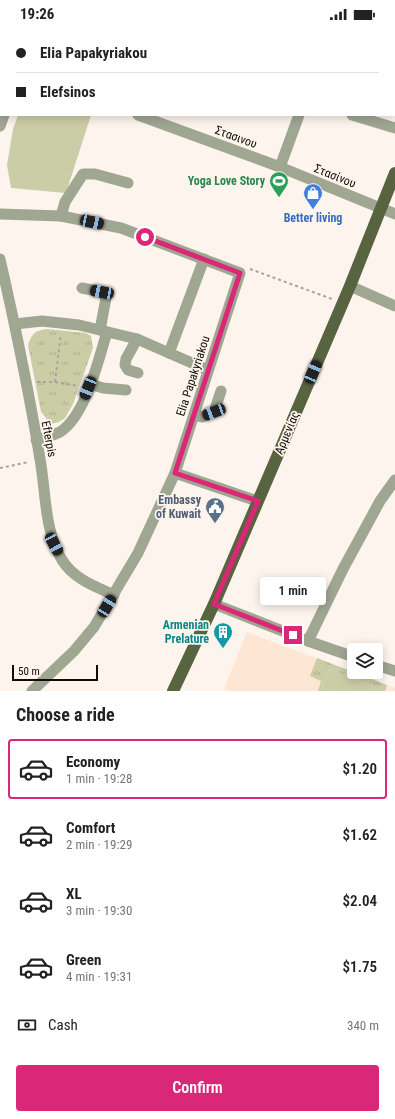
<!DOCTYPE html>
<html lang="en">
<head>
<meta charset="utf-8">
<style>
	body { margin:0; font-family:"Roboto Condensed",sans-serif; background:#f2f2f2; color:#222; height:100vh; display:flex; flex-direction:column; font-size:15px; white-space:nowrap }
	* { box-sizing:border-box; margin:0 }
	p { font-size:13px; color:#767676 }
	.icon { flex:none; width:22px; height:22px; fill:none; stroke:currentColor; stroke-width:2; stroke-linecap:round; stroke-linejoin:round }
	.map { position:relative; height:663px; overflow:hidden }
	.details { display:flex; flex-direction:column; background:#fff; flex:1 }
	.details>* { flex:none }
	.banner { position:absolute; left:0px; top:0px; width:395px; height:88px; box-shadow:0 2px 10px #0003; display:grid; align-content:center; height:88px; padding:0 16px; background:#fff }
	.controls { position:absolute; left:347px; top:615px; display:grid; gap:8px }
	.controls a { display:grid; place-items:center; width:36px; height:36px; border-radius:4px; background:#fff; box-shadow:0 2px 10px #0003; font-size:20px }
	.scale { position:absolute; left:12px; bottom:10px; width:86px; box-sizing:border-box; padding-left:4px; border:2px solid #110a05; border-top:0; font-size:11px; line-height:14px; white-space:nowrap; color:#110a05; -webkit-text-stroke:3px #fdf4ed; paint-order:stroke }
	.end { position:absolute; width:18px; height:18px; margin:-9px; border:5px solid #db2777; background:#fff; box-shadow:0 0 0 2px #fff }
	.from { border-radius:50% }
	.bubble { position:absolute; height:28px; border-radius:4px; background:#fff; box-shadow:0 2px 10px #0003; font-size:13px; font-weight:600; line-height:28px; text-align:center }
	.car { position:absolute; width:12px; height:24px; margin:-12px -6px; border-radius:5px; box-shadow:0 0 3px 1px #0007; background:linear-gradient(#222 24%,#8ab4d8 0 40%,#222 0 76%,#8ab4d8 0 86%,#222 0) }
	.banner b { display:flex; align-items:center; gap:14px; height:38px; font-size:15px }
	.banner b+b { border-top:1px solid #e0e0e0 }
	.banner i { width:10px; height:10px; background:#222 }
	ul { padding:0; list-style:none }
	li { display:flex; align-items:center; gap:12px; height:60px; margin:0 8px 6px; padding:0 8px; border:2px solid transparent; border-radius:4px }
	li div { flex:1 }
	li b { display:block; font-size:15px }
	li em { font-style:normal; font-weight:600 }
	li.on { border-color:#db2777 }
	li>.icon { width:36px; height:36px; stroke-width:1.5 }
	h2 { padding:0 16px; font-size:18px; line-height:48px }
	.pay { display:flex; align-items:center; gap:10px; height:44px; padding:0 16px; font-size:15px }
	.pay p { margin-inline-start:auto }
	.primary-button { display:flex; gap:8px; margin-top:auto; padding:8px 16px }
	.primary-button a { flex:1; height:46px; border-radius:4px; background:#db2777; color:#fff; font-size:16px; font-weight:600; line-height:46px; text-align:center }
	.status { display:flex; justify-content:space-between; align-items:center; height:28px; padding:0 20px; background:#fff; direction:ltr }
	.status svg { height:11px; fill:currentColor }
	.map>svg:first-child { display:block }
</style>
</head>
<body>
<div class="status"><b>19:26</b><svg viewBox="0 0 49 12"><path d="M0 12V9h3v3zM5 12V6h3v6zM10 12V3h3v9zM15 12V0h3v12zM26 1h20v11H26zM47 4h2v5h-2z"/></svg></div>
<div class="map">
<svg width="395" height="663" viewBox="0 0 395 663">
	<defs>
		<pattern id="park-tufts" width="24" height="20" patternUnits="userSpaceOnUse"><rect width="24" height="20" fill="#cbcda6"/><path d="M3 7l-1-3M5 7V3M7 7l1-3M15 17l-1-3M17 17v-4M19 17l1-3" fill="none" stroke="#adaf8d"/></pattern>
	</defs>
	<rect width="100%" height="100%" fill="#fdf4ed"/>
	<path fill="#fde6d3" d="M247,604L395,660V663H229L224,661Z"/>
	<g fill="#cbcda6">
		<path d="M18,87H91L66,165L11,160L7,137L13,101Z"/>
		<path d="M329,641L373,658L372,663H332L322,659Z"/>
	</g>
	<g fill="url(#park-tufts)">
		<path d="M47,301L86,305L91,308L93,320L73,376L65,390L59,394L51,396L41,384L28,317C31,306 36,302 47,301Z"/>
		<path d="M317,630L387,657L385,663H372L373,658L329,641L322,659L332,663H318L321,653L310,648Z"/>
	</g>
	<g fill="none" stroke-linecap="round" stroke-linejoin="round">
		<g stroke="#aaa19b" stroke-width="2" stroke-dasharray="3 3" stroke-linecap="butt">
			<path d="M250,241L332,271"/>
			<path d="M37,354H55L78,358"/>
			<path d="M55,354L61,306"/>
			<path d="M0,440L29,434"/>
		</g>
		<g stroke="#9fa692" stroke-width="11">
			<path d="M213,0L216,1"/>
			<path d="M96,1L97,0"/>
			<path d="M331,1L332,0"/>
			<path d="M0,35L1,36"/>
			<path d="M138,87L280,139L395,186"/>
			<path d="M352,87L395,100"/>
			<path d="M0,98L4,87"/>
			<path d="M280,139L299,87"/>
			<path d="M0,186L61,188L121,200L240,245L175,445L138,525L94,599L74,623L32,663"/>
			<path d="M61,188L65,174L83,146H95L128,155"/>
			<path d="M0,231C15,297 29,364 40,431C46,464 44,502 62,532C74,551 94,558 114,567"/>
			<path d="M350,258L395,278"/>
			<path d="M82,260L102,264L106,270L100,302"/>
			<path d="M15,296L42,293L79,297L137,311L208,342"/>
			<path d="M137,311L126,331L125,337L128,342L138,345"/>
			<path d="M169,325L204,231"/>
			<path d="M90,356L103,360L126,362"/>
			<path d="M194,387L202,389L214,384L221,363"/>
			<path d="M36,412C44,410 52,408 60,404C86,387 98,333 107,304"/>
			<path d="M175,445L257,473"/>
			<path d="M214,576L308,613L354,629"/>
			<path d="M308,613L343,541L380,473L395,452"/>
			<path d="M376,637L395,643"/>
		</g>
		<path stroke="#586340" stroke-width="12" d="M173,663L214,576L350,258L395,145"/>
	</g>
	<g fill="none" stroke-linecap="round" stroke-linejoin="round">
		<path stroke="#db2777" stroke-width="5" d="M145,209L240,245L175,445L258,473L214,576L293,607"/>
	</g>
	<defs>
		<g id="stadium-pin" transform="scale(1)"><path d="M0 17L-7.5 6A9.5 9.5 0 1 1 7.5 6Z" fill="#2e9e5b" stroke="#fdf4ed"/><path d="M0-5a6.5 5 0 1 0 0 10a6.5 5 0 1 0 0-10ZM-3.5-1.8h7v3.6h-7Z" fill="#fff"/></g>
		<g id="shop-pin" transform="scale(1)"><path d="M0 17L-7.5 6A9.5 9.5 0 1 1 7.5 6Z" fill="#3f7fe0" stroke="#fdf4ed"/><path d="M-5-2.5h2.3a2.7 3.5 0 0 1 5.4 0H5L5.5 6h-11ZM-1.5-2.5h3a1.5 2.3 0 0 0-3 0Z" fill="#fff"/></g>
		<g id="civic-pin" transform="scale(1)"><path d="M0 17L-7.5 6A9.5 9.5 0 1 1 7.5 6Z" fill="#5c6f8a" stroke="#fdf4ed"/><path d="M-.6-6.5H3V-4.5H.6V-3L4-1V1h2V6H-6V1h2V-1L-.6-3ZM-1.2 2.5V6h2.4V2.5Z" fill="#fff"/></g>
		<g id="building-pin" transform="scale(1)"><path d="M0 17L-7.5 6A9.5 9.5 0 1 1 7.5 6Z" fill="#0f9aa8" stroke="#fdf4ed"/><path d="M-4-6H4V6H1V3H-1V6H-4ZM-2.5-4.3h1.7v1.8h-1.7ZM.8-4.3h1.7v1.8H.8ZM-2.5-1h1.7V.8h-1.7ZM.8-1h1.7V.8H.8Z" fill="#fff"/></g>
	</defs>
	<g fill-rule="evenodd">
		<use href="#stadium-pin" x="279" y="153"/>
		<use href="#shop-pin" x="313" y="165"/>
		<use href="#civic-pin" x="215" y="479"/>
		<use href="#building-pin" x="223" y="604"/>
	</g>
	<g text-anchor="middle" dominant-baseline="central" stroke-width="3.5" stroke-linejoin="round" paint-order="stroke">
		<g font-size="12" fill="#110a05" stroke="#fdf4ed">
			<text transform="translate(236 109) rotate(20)">Στασινου</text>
			<text transform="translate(335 148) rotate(22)">Στασίνου</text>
			<text transform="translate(193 348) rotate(-72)">Elia Papakyriakou</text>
			<text transform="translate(287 405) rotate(-67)">Αρμενίας</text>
			<text transform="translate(49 411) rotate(79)">Efterpis</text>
		</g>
		<g font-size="12" font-weight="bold" fill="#27864d" stroke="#fdf4ed" text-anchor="end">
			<text x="265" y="153">Yoga Love Story</text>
		</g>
		<g font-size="12" font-weight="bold" fill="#366cbe" stroke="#fdf4ed">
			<text x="313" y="190">Better living</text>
		</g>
		<g font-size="12" font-weight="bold" fill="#4e5e75" stroke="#fdf4ed" text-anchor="end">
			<text x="201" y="472">Embassy<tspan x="201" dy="14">of Kuwait</tspan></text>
		</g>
		<g font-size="12" font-weight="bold" fill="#0d838f" stroke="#fdf4ed" text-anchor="end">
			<text x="209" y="597">Armenian<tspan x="209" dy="14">Prelature</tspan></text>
		</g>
	</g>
</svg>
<div class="controls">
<a><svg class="icon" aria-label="layers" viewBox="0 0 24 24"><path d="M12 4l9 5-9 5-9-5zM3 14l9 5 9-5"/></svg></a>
</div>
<div class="scale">50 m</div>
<i class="end from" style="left:145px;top:209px"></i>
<i class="end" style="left:293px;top:607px"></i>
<div class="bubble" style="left:260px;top:549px;width:66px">1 min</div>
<i class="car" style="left:92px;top:194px;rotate:102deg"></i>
<i class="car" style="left:102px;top:264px;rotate:281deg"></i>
<i class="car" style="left:313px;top:344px;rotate:23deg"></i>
<i class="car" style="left:88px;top:360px;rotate:202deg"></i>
<i class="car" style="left:214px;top:384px;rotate:249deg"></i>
<i class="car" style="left:54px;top:516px;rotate:152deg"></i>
<i class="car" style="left:107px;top:578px;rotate:31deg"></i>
<div class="banner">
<b><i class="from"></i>Elia Papakyriakou</b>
<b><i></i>Elefsinos</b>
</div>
</div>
<section class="details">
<h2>Choose a ride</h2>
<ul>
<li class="on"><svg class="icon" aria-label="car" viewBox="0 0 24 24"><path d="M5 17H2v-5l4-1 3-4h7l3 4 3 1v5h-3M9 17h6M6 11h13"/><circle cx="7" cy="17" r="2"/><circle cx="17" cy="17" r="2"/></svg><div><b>Economy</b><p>1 min · 19:28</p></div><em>$1.20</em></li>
<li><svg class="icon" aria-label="car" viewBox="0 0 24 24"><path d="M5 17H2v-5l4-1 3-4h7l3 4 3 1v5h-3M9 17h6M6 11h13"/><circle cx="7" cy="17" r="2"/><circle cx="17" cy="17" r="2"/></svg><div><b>Comfort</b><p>2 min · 19:29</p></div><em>$1.62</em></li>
<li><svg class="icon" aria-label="car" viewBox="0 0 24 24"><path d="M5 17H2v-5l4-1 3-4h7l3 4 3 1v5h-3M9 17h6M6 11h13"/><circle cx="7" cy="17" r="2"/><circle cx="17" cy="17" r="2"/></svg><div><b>XL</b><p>3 min · 19:30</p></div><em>$2.04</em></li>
<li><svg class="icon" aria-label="car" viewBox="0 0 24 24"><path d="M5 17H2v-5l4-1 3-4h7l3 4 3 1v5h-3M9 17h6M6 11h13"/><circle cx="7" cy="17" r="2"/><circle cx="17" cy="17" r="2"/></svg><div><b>Green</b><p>4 min · 19:31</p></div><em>$1.75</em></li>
</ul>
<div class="pay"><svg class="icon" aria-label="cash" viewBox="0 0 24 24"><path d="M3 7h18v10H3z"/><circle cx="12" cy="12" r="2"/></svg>Cash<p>340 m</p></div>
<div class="primary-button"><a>Confirm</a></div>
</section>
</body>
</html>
